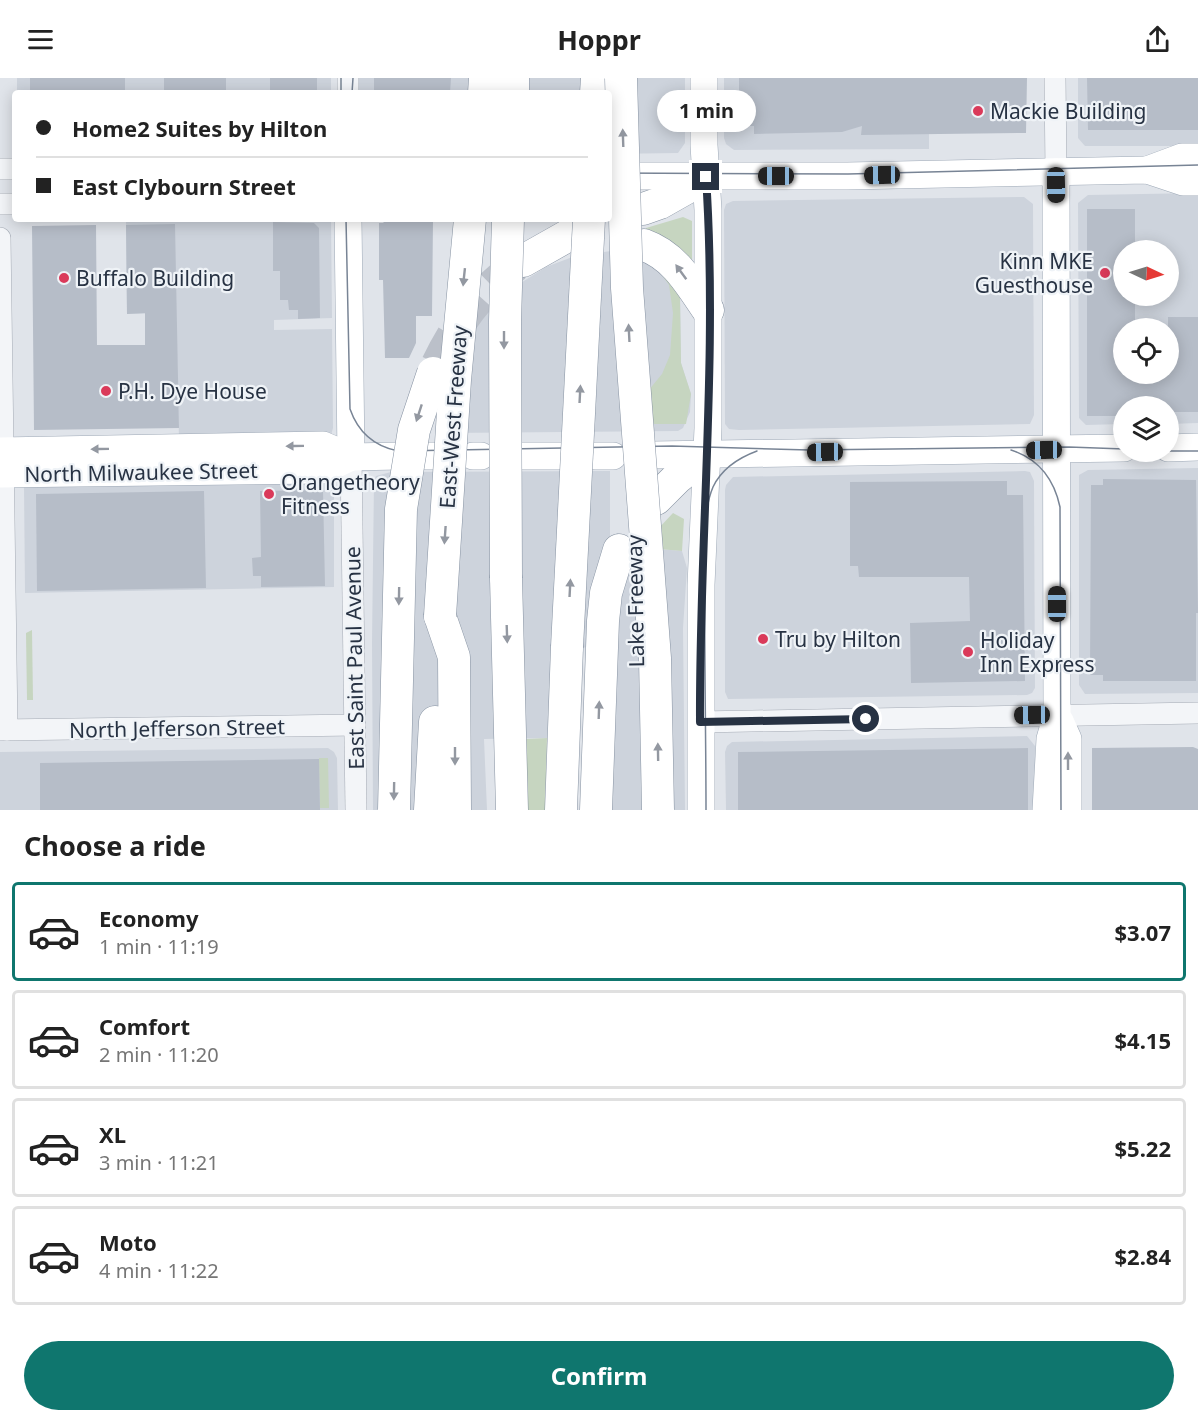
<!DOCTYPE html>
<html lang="en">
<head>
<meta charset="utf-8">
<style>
	body { margin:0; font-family:"Noto Sans",sans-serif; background:#f6f6f6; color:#222; height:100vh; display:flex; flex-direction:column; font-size:22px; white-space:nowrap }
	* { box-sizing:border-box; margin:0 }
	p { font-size:20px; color:#767676 }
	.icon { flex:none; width:33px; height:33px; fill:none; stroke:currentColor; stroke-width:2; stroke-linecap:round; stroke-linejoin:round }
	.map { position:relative; height:732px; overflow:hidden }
	.sheet { display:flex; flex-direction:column; background:#fff; flex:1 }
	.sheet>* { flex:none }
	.guide { position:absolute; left:12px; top:12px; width:600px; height:132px; border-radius:6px; box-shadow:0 3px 15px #0003; display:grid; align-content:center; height:132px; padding:0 24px; background:#fff }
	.needle { width:39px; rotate:94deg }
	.tools { position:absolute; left:1113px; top:162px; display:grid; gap:12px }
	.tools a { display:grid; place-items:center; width:66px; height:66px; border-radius:50%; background:#fff; box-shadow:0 3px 15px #0003; font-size:30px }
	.end { position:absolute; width:27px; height:27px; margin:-14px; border:8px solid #273243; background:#fff; box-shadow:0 0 0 3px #fff }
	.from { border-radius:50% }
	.bubble { position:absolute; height:42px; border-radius:21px; background:#fff; box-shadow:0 3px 15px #0003; font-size:20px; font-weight:700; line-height:42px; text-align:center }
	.car { position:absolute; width:18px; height:36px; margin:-18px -9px; border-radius:8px; box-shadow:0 0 4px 2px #0007; background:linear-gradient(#222 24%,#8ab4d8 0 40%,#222 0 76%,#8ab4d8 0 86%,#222 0) }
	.guide b { display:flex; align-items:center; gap:21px; height:57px; font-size:22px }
	.guide b+b { border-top:2px solid #e0e0e0 }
	.guide i { width:15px; height:15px; background:#222 }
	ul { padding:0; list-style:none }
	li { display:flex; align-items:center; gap:18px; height:99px; margin:0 12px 9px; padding:0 12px; border:3px solid #e0e0e0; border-radius:6px }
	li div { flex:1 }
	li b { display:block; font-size:22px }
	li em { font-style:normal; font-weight:700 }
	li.current { border-color:#0f766e }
	li>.icon { width:54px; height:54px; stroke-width:1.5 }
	h2 { padding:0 24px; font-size:27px; line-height:72px }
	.primary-button { display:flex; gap:12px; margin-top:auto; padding:12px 24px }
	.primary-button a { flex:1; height:69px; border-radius:36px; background:#0f766e; color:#fff; font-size:24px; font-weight:700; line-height:69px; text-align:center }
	header { display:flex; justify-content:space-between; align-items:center; height:78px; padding:0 24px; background:#fff; font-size:27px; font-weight:700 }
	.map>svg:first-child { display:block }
</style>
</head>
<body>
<header><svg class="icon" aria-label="menu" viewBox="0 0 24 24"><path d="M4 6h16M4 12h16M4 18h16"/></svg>Hoppr<svg class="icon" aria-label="share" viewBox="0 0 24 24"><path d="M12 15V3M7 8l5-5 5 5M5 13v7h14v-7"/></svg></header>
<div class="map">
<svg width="1198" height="732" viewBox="0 0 1198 732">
	<rect width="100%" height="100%" fill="#e0e4ea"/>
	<g fill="#cdd3dc" fill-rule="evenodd">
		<rect x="17" y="0" width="147" height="15"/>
		<rect x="226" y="0" width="105" height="15"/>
		<path d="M358,0H685V65L678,75L609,76V15H358Z"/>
		<path d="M724,0H929V71L734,72L726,66L724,60Z"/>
		<path d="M1078,0H1198V68H1085L1078,60Z"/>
		<path d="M1198,115V345L1169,346L1168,328H1124L1123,346L1086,347L1079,340L1078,125L1088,117ZM1124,172H1168V218H1124ZM1124,250H1168V296H1124Z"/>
		<path d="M1024,119L1033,126L1034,337L1030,346L739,352L729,351L725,346L724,132L726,126L733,123Z"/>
		<path d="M126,141H331L332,240L274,242V252L332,251L333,350L331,357L179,361L176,235L127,236Z"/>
		<path d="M611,173L647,176L680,218L681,285L691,316L690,334L683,350L678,353L442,355L470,256L487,234L505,215L546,189L575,178Z"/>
		<path d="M1198,390V615L1085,616L1079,607V397L1088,392Z"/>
		<path d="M610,393V462L597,570L553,568L547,660L484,661L487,732H373L372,565L374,403L376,398L391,394Z"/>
		<path d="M1025,393L1030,394L1034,403L1035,610L1032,615L1027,617L728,621L725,614V412L726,407L733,399Z"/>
		<path d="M328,403L333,407L334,411V509L25,515L24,409Z"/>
		<path d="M659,471L682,473L687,490L683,550L685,732H584L623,499L630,495L636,481Z"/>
		<path d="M1027,658L1035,668V732H726L725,674L727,668L732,664Z"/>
		<path d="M328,670L334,674L337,680L338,732H0V674Z"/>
	</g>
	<g fill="#c6d5c0">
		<path d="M683,139L692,143V185L645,155L646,150Z"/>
		<path d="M647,176L680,218L681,285L691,316L686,346H650L648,313L662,296L670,277L673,235L669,207Z"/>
		<path d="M673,435L684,441L682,473L659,471L658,451Z"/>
		<path d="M32,552L33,622H27L26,555Z"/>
		<path d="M547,660L545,732H528L526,661Z"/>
		<path d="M319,680H328L329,730H320Z"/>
	</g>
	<g fill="#b6bdc8">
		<rect x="30" y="0" width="95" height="15"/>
		<rect x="164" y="0" width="62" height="15"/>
		<rect x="270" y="0" width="47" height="15"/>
		<path d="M374,0H451L450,15H374Z"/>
		<path d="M739,0H1027L1026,55L861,57L862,48L842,54L754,56V48H737L736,13H739Z"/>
		<path d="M1087,0H1198V52H1088Z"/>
		<path d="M1087,131H1135V172H1124V218H1135V250H1124V296H1168V239H1198V334H1168V328H1124V338H1087Z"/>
		<path d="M387,141L433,142L432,238H416V265L409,280H385L383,202H379V145H383Z"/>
		<path d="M273,144L314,145L319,150L320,240L298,241V232H289L288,222H280V193H273Z"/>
		<path d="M175,146L179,350L34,352L32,148L96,147L97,267H145V235L127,236L126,147Z"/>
		<path d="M1103,401L1196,402L1198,535H1196V603H1103V597H1090L1091,407H1103Z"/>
		<path d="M1007,403V417H1023L1025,603L911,605L910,545L970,543L969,499H859L858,488H850V404Z"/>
		<path d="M323,412L325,508L261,509V498H253L252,480L261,479L260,413Z"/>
		<path d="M204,413L206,510L37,513L36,416Z"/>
		<path d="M1193,669L1198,671V732H1092V670Z"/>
		<path d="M1028,670V732H738V674Z"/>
		<path d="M319,681L320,732H40V685Z"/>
	</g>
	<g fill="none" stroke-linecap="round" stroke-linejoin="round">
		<path stroke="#bbc0c9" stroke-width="32" stroke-dasharray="32 16" stroke-linecap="butt" d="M437,286C457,245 484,207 523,183"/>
		<g stroke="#a5abb5" stroke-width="22">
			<g id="minor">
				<path d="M1055,0L1056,94"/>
				<path d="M348,15V0"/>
				<path d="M0,91H15"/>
				<path d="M0,126H15"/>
				<path d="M0,160L7,652"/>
				<path d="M351,379L356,732"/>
				<path d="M700,644L1198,635"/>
				<path d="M0,652L355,647"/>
			</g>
		</g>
		<g stroke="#9ea9b7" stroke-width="28">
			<g id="major">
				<path d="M1147,92L1182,79H1198"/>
				<path d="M609,98H847L1147,92L1183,104H1198"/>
				<path d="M348,141L351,379"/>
				<path d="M1168,370L1198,369"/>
				<path d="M0,373L323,367L351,379L399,378"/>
				<path d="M653,377L1124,370"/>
				<path d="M418,378H434"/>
				<path d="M473,378H481"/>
				<path d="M520,378H562"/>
				<path d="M595,378H613"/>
				<path d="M0,396L324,392L351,379"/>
				<path d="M1060,643L1068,661V732"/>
				<path d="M701,732V507L708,350V132L704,67V0"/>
				<path d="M1046,732L1050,661L1057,637L1056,94"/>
			</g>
		</g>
		<g stroke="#8692a2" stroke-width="33">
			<g id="highway">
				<path d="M484,15L485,0"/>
				<path d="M513,15V0"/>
				<path d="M596,15L597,0"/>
				<path d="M643,131L660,125L706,99"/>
				<path d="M644,167C675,178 690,206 708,232"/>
				<path d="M523,183L569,157"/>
				<path d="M656,421L677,400L706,377"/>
				<path d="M506,500L512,732"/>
				<path d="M440,538L454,579L455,732"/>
				<path d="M430,732L435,644"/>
				<path d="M561,732L567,569"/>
				<path d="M596,732L603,543L606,515L619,472"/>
			</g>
		</g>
		<use href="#minor" stroke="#f3f5f8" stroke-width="21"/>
		<use href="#major" stroke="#fff" stroke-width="27"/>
		<use href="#highway" stroke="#fff" stroke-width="32"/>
		<g stroke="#788495" stroke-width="1.5">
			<path d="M341,15V0"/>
			<path d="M352,15L353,0"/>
			<path d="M609,95L848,96L1198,87"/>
			<path d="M346,141L350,331C358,354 373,368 398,373L672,368L809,372L1069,369L1124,371"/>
			<path d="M1011,372C1039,381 1054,401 1060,429L1061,732"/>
			<path d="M1168,373H1198"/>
			<path d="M706,732C706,653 704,574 705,495C706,468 702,435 713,409C722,390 738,380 757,373"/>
		</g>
		<g stroke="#8692a2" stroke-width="33" stroke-linecap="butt">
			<g id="highway-bridge">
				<path d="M621,0L627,210L655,580L658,732"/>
				<path d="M506,500L505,243L508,141"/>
				<path d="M440,538L455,302L470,141"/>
				<path d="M567,569L589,141"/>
				<path d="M394,732L401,431L414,352L433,295"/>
			</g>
		</g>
		<use href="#highway-bridge" stroke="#fff" stroke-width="32"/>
	</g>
	<defs><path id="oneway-solid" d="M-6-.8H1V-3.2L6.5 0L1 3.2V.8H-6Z" transform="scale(1.5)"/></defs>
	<g fill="#9398a1">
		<use href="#oneway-solid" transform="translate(623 60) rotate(-92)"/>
		<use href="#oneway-solid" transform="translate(681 194) rotate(-126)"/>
		<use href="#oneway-solid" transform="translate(464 199) rotate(96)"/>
		<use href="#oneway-solid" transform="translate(629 255) rotate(-93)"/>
		<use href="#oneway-solid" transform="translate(504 262) rotate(90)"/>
		<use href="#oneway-solid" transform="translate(580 316) rotate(-87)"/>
		<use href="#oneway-solid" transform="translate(419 335) rotate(108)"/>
		<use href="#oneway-solid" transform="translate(295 368) rotate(179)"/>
		<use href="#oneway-solid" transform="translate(100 371) rotate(179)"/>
		<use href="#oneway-solid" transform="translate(445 457) rotate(94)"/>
		<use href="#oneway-solid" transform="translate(570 510) rotate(-87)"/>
		<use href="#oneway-solid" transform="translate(399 518) rotate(91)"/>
		<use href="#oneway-solid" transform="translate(507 556) rotate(88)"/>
		<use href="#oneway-solid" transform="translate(599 632) rotate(-88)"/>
		<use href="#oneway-solid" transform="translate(658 674) rotate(-91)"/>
		<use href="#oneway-solid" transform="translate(455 678) rotate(90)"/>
		<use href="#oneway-solid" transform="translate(1068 683) rotate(-90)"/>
		<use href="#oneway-solid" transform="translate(394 713) rotate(91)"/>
	</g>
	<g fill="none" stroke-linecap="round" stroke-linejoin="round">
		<path stroke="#273243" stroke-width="8" d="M706,99C718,280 699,463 700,644L866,641"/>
	</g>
	<g fill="#da3a5a" stroke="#eff3f7" stroke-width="2">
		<circle cx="978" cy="33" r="6"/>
		<circle cx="1105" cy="195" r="6"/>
		<circle cx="64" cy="200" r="6"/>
		<circle cx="106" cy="313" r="6"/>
		<circle cx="269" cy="416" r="6"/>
		<circle cx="763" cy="561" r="6"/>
		<circle cx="968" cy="574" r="6"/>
	</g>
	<g text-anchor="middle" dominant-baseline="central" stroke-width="4.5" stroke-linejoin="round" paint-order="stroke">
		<g font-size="21" fill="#273243" stroke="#eff3f7" text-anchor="start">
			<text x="990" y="33">Mackie Building</text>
			<text x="1093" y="183" text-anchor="end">Kinn MKE<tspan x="1093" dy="24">Guesthouse</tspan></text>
			<text x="76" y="200">Buffalo Building</text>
			<text x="118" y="313">P.H. Dye House</text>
			<text x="281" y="404">Orangetheory<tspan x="281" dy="24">Fitness</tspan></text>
			<text x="775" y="561">Tru by Hilton</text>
			<text x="980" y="562">Holiday<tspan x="980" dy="24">Inn Express</tspan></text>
		</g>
		<g font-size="21" fill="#273243" stroke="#eff3f7">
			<text transform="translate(453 339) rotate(-86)">East-West Freeway</text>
			<text transform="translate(141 394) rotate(-1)">North Milwaukee Street</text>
			<text transform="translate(635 523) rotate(-91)">Lake Freeway</text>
			<text transform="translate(354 580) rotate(-91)">East Saint Paul Avenue</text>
			<text transform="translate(177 650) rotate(-1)">North Jefferson Street</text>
		</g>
	</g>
</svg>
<div class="tools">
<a><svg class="needle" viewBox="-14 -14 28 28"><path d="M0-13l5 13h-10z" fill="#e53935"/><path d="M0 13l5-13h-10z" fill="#767676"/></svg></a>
<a><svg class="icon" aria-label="locate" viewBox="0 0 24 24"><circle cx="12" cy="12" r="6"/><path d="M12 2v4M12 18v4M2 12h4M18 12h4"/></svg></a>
<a><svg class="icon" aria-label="layers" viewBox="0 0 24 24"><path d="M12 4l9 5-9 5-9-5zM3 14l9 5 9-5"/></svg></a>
</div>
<i class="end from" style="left:866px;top:641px"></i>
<i class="end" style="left:706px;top:99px"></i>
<div class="bubble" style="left:657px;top:12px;width:99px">1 min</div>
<i class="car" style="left:882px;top:97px;rotate:269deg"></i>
<i class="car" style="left:776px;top:98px;rotate:270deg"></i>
<i class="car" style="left:1056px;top:107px;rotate:179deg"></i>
<i class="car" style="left:1044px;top:372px;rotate:269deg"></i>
<i class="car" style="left:825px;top:374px;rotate:269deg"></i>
<i class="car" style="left:1057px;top:526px;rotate:0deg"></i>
<i class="car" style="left:1032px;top:637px;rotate:269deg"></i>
<div class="guide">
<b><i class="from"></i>Home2 Suites by Hilton</b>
<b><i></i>East Clybourn Street</b>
</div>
</div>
<section class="sheet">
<h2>Choose a ride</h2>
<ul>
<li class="current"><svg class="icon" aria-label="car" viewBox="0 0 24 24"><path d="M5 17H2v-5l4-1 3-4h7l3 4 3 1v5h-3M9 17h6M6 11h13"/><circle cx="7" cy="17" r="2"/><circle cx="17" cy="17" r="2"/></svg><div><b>Economy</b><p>1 min · 11:19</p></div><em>$3.07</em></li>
<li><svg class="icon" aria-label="car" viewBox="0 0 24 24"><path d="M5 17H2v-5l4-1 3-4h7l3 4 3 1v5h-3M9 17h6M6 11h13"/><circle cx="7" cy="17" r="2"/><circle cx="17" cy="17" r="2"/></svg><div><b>Comfort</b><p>2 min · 11:20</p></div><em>$4.15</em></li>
<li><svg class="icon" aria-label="car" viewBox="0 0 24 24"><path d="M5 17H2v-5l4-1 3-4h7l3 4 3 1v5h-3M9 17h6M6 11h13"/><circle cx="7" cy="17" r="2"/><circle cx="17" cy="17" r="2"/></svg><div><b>XL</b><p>3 min · 11:21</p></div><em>$5.22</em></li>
<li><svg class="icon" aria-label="car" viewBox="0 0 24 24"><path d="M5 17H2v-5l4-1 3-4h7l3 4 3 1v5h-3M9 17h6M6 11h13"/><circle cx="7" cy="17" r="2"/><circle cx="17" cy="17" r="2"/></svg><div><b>Moto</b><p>4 min · 11:22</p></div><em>$2.84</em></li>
</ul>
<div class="primary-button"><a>Confirm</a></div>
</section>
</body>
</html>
